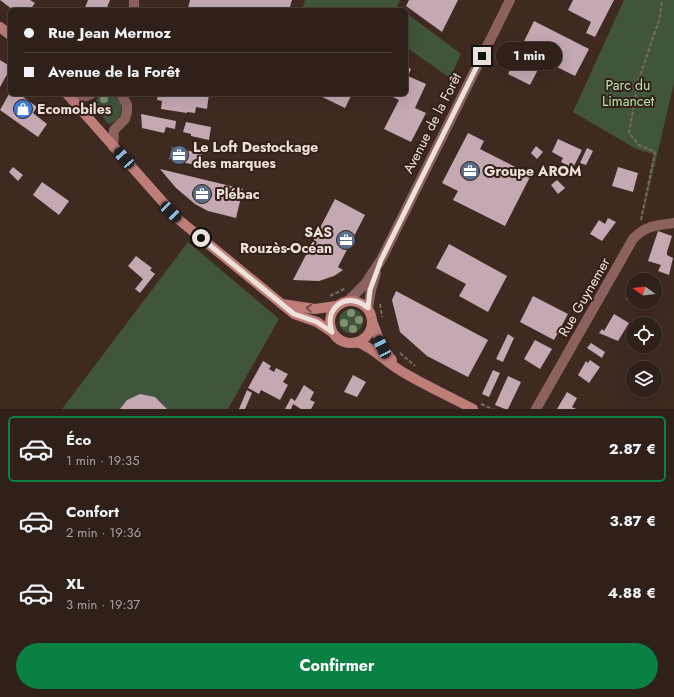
<!DOCTYPE html>
<html lang="fr">
<head>
<meta charset="utf-8">
<style>
	body { margin:0; font-family:Jost,sans-serif; background:#372823; color:#f1f3f6; height:100vh; display:flex; flex-direction:column; font-size:15px; white-space:nowrap }
	* { box-sizing:border-box; margin:0 }
	p { font-size:13px; color:#a7a3a2 }
	.icon { flex:none; width:22px; height:22px; fill:none; stroke:currentColor; stroke-width:2; stroke-linecap:round; stroke-linejoin:round }
	.map { position:relative; height:409px; overflow:hidden }
	.sheet { display:flex; flex-direction:column; background:#2f201a; flex:1 }
	.sheet>* { flex:none }
	.top-card { position:absolute; left:8px; top:8px; width:400px; height:88px; border-radius:6px; box-shadow:0 4px 16px #0002,0 0 0 1px #4a3e39; display:grid; align-content:center; height:88px; padding:0 16px; background:#2f201a }
	.needle { width:26px; rotate:285deg }
	.tools { position:absolute; left:626px; top:273px; display:grid; gap:8px }
	.tools a { display:grid; place-items:center; width:36px; height:36px; border-radius:50%; background:#2f201a; box-shadow:0 4px 16px #0002,0 0 0 1px #4a3e39; font-size:20px }
	.end { position:absolute; width:18px; height:18px; margin:-9px; border:5px solid #eee0db; background:#111; box-shadow:0 0 0 2px #111 }
	.from { border-radius:50% }
	.bubble { position:absolute; height:28px; border-radius:14px; background:#2f201a; box-shadow:0 4px 16px #0002,0 0 0 1px #4a3e39; font-size:13px; font-weight:700; line-height:28px; text-align:center }
	.car { position:absolute; width:12px; height:24px; margin:-12px -6px; border-radius:5px; box-shadow:0 0 3px 1px #0007; background:linear-gradient(#222 24%,#8ab4d8 0 40%,#222 0 76%,#8ab4d8 0 86%,#222 0) }
	.top-card b { display:flex; align-items:center; gap:14px; height:38px; font-size:15px }
	.top-card b+b { border-top:1px solid #4a3e39 }
	.top-card i { width:10px; height:10px; background:#f1f3f6 }
	ul { padding:7px 0 0; list-style:none }
	li { display:flex; align-items:center; gap:12px; height:66px; margin:0 8px 6px; padding:0 8px; border:2px solid transparent; border-radius:6px }
	li div { flex:1 }
	li b { display:block; font-size:15px }
	li em { font-style:normal; font-weight:700 }
	li.on { border-color:#0b8043 }
	li>.icon { width:36px; height:36px; stroke-width:1.5 }
	.primary-button { display:flex; gap:8px; margin-top:auto; padding:8px 16px }
	.primary-button a { flex:1; height:46px; border-radius:24px; background:#0b8043; color:#fff; font-size:16px; font-weight:700; line-height:46px; text-align:center }
	.map>svg:first-child { display:block }
</style>
</head>
<body>
<div class="map">
<svg width="674" height="409" viewBox="0 0 674 409">
	<rect width="100%" height="100%" fill="#3f2a22"/>
	<g fill="#40553c">
		<path d="M305,0H400L397,6L402,10H302Z"/>
		<path d="M624,0H674V83L641,223L654,154L636,149L573,112Z"/>
		<path d="M406,13L461,54L450,78L406,47Z"/>
		<path d="M103,94C125,94 129,118 108,124L93,104L99,96Z"/>
		<path d="M188,242L279,319L228,409H62Z"/>
		<circle cx="351" cy="321" r="12"/>
	</g>
	<g fill="#c4a8b2">
		<path d="M0,0H30L35,3L30,10H13Z"/>
		<path d="M88,0H110L106,10H84Z"/>
		<path d="M190,0H292L289,10H194L188,8Z"/>
		<path d="M409,0H458L442,32L406,6Z"/>
		<path d="M573,0H614L595,37L586,33L591,22L568,10Z"/>
		<path d="M534,21L589,49L575,76L543,60L530,85L508,74Z"/>
		<path d="M0,60L10,66V69L0,87Z"/>
		<path d="M406,66L411,69L408,76L426,84L415,108L426,113L411,142L384,129L399,100L387,94H406Z"/>
		<path d="M9,94H19L37,107L33,113L47,124L38,137L0,110Z"/>
		<path d="M158,94H209L207,109L196,107L195,113L187,112V113L161,109L162,101L157,100Z"/>
		<path d="M316,94H352L345,108Z"/>
		<path d="M141,114L176,121L175,129L166,127L164,133L142,128Z"/>
		<path d="M186,122L211,127L209,140L191,136V134L183,132Z"/>
		<path d="M468,133L484,141L480,149L531,175L505,226L453,200L458,191L442,183Z"/>
		<path d="M558,139L582,150L573,168L561,162L563,158L552,152Z"/>
		<path d="M536,146L543,152L537,159L531,153Z"/>
		<path d="M172,147L202,154L199,166L169,159Z"/>
		<path d="M587,148L593,151L586,165L580,163Z"/>
		<path d="M13,167L23,175L18,181L9,172Z"/>
		<path d="M618,167L638,173L633,192L612,186Z"/>
		<path d="M160,169L243,189L236,218L208,211L195,204L176,188Z"/>
		<path d="M557,180L565,188L558,194L551,185Z"/>
		<path d="M42,182L69,201L59,215L33,195Z"/>
		<path d="M335,199L365,215L338,267L343,270L334,276L319,281L293,280Z"/>
		<path d="M608,218L616,222L602,241L590,234L599,220L605,224Z"/>
		<path d="M658,231L672,236L667,252V255L673,258L669,275L658,271L661,265L648,261Z"/>
		<path d="M449,244L507,276L488,312L459,296L466,284L436,268Z"/>
		<path d="M136,256L152,268L150,270L155,274L140,293L135,289L143,279L128,266Z"/>
		<path d="M633,288V302H644L640,308L626,299Z"/>
		<path d="M396,291L488,340L468,377L427,356L400,332L392,300Z"/>
		<path d="M533,296L568,314L554,340L520,322Z"/>
		<path d="M614,314L629,323L618,341L599,333L602,329L604,331Z"/>
		<path d="M508,334L514,338L503,362L496,359Z"/>
		<path d="M535,340L552,349L540,369L524,359Z"/>
		<path d="M591,343L605,352L602,358L587,348Z"/>
		<path d="M590,360L600,367L589,383L578,375L586,361L588,363Z"/>
		<path d="M263,361L271,366L269,369L274,372L276,368L288,374L283,382L288,385L280,400L261,390L259,394L248,388Z"/>
		<path d="M493,370L500,373L489,397L482,394Z"/>
		<path d="M353,375L366,382L357,397L344,392Z"/>
		<path d="M508,376L521,382L508,409H505L495,405Z"/>
		<path d="M304,385L314,392L310,400L315,402L311,409H301L293,404L291,409H285L291,398L295,401Z"/>
		<path d="M247,390L252,393L245,409H239Z"/>
		<path d="M567,392L577,398L572,407L576,409H557Z"/>
		<path d="M140,394L155,397L167,409H120L127,400Z"/>
	</g>
	<g fill="none" stroke-linecap="round" stroke-linejoin="round">
		<g stroke="#7b6861" stroke-width="2" stroke-dasharray="4 2" stroke-linecap="butt">
			<path d="M641,220L655,152L639,145L629,133L638,82L660,17L662,0"/>
			<path d="M330,296L346,288"/>
			<path d="M380,304L382,317"/>
			<path d="M400,353L415,366"/>
			<path d="M481,404L493,409"/>
		</g>
		<g stroke="#8b625f" stroke-width="10">
			<path d="M134,0V10"/>
			<path d="M68,95L82,98L91,94"/>
			<path d="M113,147L114,130L125,119L127,112V105L121,94"/>
			<path d="M349,300L365,284L381,260L510,0"/>
			<path d="M368,308L371,290L376,273"/>
			<path d="M536,409L633,239C645,226 657,225 674,223"/>
		</g>
		<g stroke="#be7d79" stroke-width="10">
			<path d="M0,27L10,35"/>
			<path d="M67,94L178,219L294,314L317,322L332,332"/>
			<circle cx="351" cy="322" r="21"/>
			<path d="M282,304L315,309L336,306"/>
			<path d="M372,321L382,347L392,360"/>
			<path d="M357,342C374,348 386,362 401,371C424,385 449,396 473,409"/>
		</g>
	</g>
	<g fill="#80916f">
		<circle cx="104" cy="99" r="4"/>
		<circle cx="351" cy="313" r="4"/>
		<circle cx="359" cy="320" r="4"/>
		<circle cx="344" cy="323" r="4"/>
		<circle cx="353" cy="329" r="4"/>
	</g>
	<defs><path id="oneway-chevron" d="M-2-3.5L2.5 0L-2 3.5" fill="none" stroke-width="1.6" stroke-linecap="round" stroke-linejoin="round"/></defs>
	<use stroke="#64413a" href="#oneway-chevron" transform="translate(309 308) rotate(-175)"/>
	<g fill="none" stroke-linecap="round" stroke-linejoin="round">
		<path stroke="#eee0db" stroke-width="5" d="M201,238L294,314L317,322L332,332C323,307 348,290 368,308L370,290L381,260L482,56"/>
	</g>
	<defs>
		<g id="shop-disc" transform="scale(1)"><circle r="9.5" fill="#3f7fe0" stroke="#342018"/><path d="M-5-2.5h2.3a2.7 3.5 0 0 1 5.4 0H5L5.5 6h-11ZM-1.5-2.5h3a1.5 2.3 0 0 0-3 0Z" fill="#fff"/></g>
		<g id="office-disc" transform="scale(1)"><circle r="9.5" fill="#5c6f8a" stroke="#342018"/><path d="M-6-3h4V-5.5h4V-3h4V5H-6ZM-1-4.5V-3h2v-1.5ZM-6 0V1H6V0Z" fill="#fff"/></g>
	</defs>
	<g fill-rule="evenodd">
		<use href="#shop-disc" x="23" y="109"/>
		<use href="#office-disc" x="179" y="155"/>
		<use href="#office-disc" x="470" y="171"/>
		<use href="#office-disc" x="202" y="194"/>
		<use href="#office-disc" x="346" y="240"/>
	</g>
	<g text-anchor="middle" dominant-baseline="central" stroke-width="4" stroke-linejoin="round" paint-order="stroke">
		<g font-size="14" fill="#b6e6ae" stroke="#342018">
			<text x="628" y="85">Parc du<tspan x="628" dy="16">Limancet</tspan></text>
		</g>
		<g font-size="14" font-weight="bold" fill="#eee0db" stroke="#342018" text-anchor="start">
			<text x="37" y="109">Ecomobiles</text>
			<text x="193" y="147">Le Loft Destockage<tspan x="193" dy="16">des marques</tspan></text>
			<text x="484" y="171">Groupe AROM</text>
			<text x="216" y="194">Plébac</text>
			<text x="332" y="232" text-anchor="end">SAS<tspan x="332" dy="16">Rouzès-Océan</tspan></text>
		</g>
		<g font-size="14" fill="#eee0db" stroke="#342018">
			<text transform="translate(432 123) rotate(-63)">Avenue de la Forêt</text>
			<text transform="translate(584 297) rotate(-60)">Rue Guynemer</text>
		</g>
	</g>
</svg>
<div class="tools">
<a><svg class="needle" viewBox="-14 -14 28 28"><path d="M0-13l5 13h-10z" fill="#e53935"/><path d="M0 13l5-13h-10z" fill="#a7a3a2"/></svg></a>
<a><svg class="icon" aria-label="locate" viewBox="0 0 24 24"><circle cx="12" cy="12" r="6"/><path d="M12 2v4M12 18v4M2 12h4M18 12h4"/></svg></a>
<a><svg class="icon" aria-label="layers" viewBox="0 0 24 24"><path d="M12 4l9 5-9 5-9-5zM3 14l9 5 9-5"/></svg></a>
</div>
<i class="end from" style="left:201px;top:238px"></i>
<i class="end" style="left:482px;top:56px"></i>
<div class="bubble" style="left:496px;top:42px;width:66px">1 min</div>
<i class="car" style="left:124px;top:158px;rotate:319deg"></i>
<i class="car" style="left:171px;top:212px;rotate:135deg"></i>
<i class="car" style="left:382px;top:347px;rotate:334deg"></i>
<div class="top-card">
<b><i class="from"></i>Rue Jean Mermoz</b>
<b><i></i>Avenue de la Forêt</b>
</div>
</div>
<section class="sheet">
<ul>
<li class="on"><svg class="icon" aria-label="car" viewBox="0 0 24 24"><path d="M5 17H2v-5l4-1 3-4h7l3 4 3 1v5h-3M9 17h6M6 11h13"/><circle cx="7" cy="17" r="2"/><circle cx="17" cy="17" r="2"/></svg><div><b>Éco</b><p>1 min · 19:35</p></div><em>2.87 €</em></li>
<li><svg class="icon" aria-label="car" viewBox="0 0 24 24"><path d="M5 17H2v-5l4-1 3-4h7l3 4 3 1v5h-3M9 17h6M6 11h13"/><circle cx="7" cy="17" r="2"/><circle cx="17" cy="17" r="2"/></svg><div><b>Confort</b><p>2 min · 19:36</p></div><em>3.87 €</em></li>
<li><svg class="icon" aria-label="car" viewBox="0 0 24 24"><path d="M5 17H2v-5l4-1 3-4h7l3 4 3 1v5h-3M9 17h6M6 11h13"/><circle cx="7" cy="17" r="2"/><circle cx="17" cy="17" r="2"/></svg><div><b>XL</b><p>3 min · 19:37</p></div><em>4.88 €</em></li>
</ul>
<div class="primary-button"><a>Confirmer</a></div>
</section>
</body>
</html>
